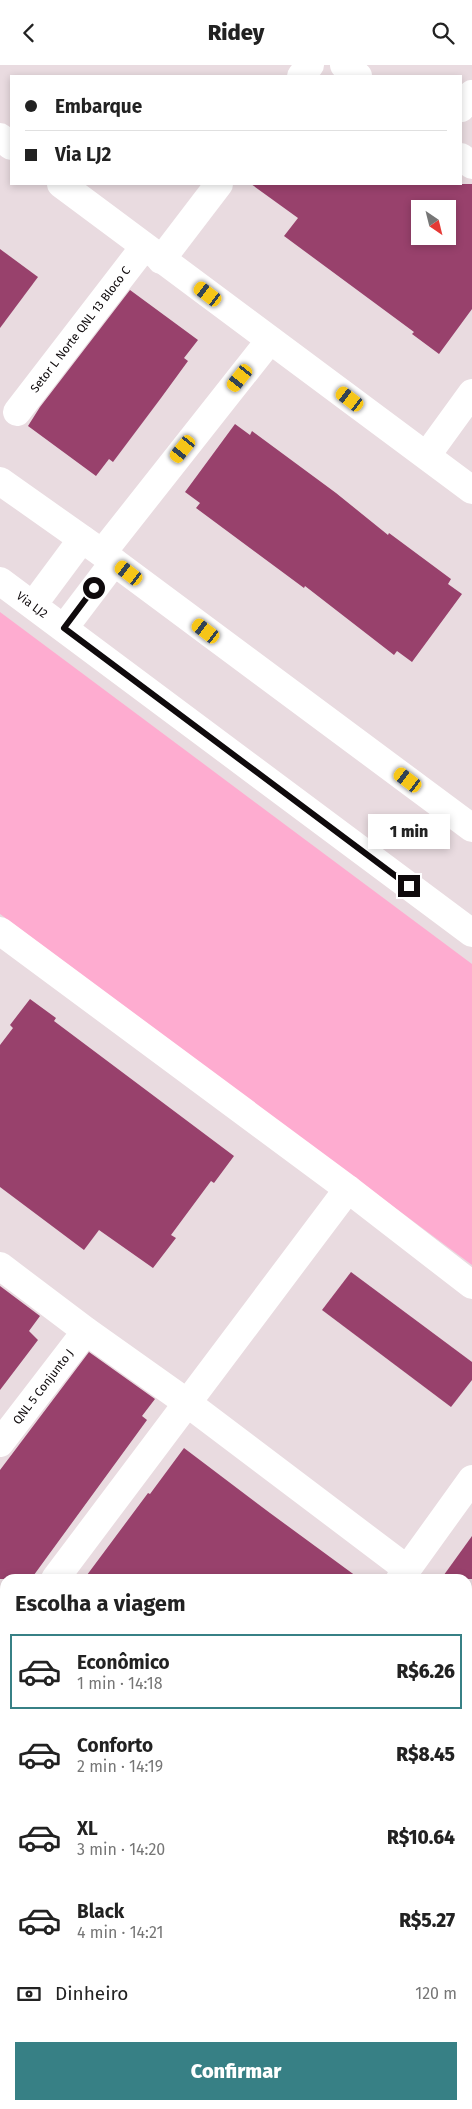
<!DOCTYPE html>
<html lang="pt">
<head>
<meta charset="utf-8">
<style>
	body { margin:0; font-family:"Fira Sans",sans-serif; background:#f6f6f6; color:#222; height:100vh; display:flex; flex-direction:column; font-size:19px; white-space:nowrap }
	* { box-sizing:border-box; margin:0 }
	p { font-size:16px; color:#767676 }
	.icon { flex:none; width:28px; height:28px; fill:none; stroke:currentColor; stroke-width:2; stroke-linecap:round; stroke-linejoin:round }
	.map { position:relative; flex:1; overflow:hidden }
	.side { position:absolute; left:0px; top:1509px; width:472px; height:536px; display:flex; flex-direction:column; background:#fff; border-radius:15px 15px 0 0; box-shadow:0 2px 8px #0003 }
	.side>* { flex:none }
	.top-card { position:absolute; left:10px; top:10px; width:452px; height:110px; border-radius:0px; box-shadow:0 2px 8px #0003; display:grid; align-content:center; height:110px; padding:0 15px; background:#fff }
	.needle { width:32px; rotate:145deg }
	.controls { position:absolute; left:411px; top:135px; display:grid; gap:10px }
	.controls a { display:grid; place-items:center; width:45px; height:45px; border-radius:0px; background:#fff; box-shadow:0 2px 8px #0003; font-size:25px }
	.end { position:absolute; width:22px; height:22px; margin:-11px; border:6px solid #0f0a0c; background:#fff; box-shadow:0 0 0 2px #fff }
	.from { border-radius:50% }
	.bubble { position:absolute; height:35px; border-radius:0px; background:#fff; box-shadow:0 2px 8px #0003; font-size:16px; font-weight:800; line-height:35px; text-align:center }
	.car { position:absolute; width:15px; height:30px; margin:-15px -8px; border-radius:6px; box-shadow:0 0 4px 1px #0007; background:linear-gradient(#f5c518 24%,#345 0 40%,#f5c518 0 76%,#345 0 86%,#f5c518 0) }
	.top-card b { display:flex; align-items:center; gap:18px; height:48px; font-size:19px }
	.top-card b+b { border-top:1px solid #e0e0e0 }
	.top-card i { width:12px; height:12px; background:#222 }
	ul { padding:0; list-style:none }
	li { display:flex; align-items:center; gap:15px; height:75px; margin:0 10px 8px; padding:0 5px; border:2px solid transparent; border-radius:0px }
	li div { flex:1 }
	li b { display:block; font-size:19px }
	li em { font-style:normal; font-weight:800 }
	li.active { border-color:#378085 }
	li>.icon { width:45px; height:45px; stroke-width:1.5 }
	h2 { padding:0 15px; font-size:22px; line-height:60px }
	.pay { display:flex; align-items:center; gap:12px; height:55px; padding:0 15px; font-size:19px }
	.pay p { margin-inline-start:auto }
	.button { display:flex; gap:10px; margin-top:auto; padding:10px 15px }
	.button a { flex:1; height:58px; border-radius:0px; background:#378085; color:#fff; font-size:20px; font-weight:800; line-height:58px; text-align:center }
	header { display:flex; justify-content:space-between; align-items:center; height:65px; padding:0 15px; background:#fff; font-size:22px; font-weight:800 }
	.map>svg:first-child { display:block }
</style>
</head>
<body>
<header><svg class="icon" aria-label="back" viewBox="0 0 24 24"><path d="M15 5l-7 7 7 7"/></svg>Ridey<svg class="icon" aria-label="search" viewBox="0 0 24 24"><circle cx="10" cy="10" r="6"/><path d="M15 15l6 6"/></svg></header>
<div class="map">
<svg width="472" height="2044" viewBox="0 0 472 2044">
	<rect width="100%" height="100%" fill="#e9dbe0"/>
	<path fill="#feacd0" d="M0,547L472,899V1200L0,849Z"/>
	<g fill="#98416c" fill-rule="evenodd">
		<path d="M251,119H472V244L439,289L412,269L414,267L284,171L298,153ZM420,144H448V171H420Z"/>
		<path d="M0,184L38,212L0,263Z"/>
		<path d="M130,225L198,275L184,293L188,296L161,333L113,397L109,394L96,411L28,361L40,342Z"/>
		<path d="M235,359L250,370L252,366L336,428L388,470L389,468L451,514L448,519L462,529L412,597L397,586L394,590L305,521L304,523L196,443L200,438L185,427Z"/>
		<path d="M30,934L56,953L54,956L234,1091L214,1118L211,1116L171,1170L176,1173L153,1203L99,1165L84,1185L0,1122V980L13,963L10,960Z"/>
		<path d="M351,1207L472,1297V1315L451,1342L322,1245Z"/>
		<path d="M0,1221L40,1251L29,1266L38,1275L0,1325Z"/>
		<path d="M89,1287L155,1334L142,1351L147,1355L31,1514H0V1405Z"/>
		<path d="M184,1383L270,1448L360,1514H84L148,1428L150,1429Z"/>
		<path d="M472,1471V1514H441Z"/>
	</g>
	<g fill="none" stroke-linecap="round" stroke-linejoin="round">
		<g stroke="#fff" stroke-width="28">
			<path d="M344,0L358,11"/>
			<path d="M301,11L310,0"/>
			<path d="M461,43L472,29"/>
			<path d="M0,72L11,81"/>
			<path d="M461,92L472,100"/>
			<path d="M61,119L472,425"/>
			<path d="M161,195L219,119"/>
			<path id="s1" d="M17,347L144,182"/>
			<path d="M427,390L472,328"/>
			<path d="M102,488L270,275"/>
			<path d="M0,866L348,1124L472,1220"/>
			<path d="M0,1201L86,1266L186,1337L407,1504"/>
			<path id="s2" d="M0,1378L86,1266"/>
			<path d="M55,1514L348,1124"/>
			<path d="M400,1514L472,1414"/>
			<path d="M0,1587L5,1580"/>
			<path d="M468,1642L472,1636"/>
			<path d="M468,1856L472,1859"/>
			<path d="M307,2040L312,2044"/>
			<path d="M69,2044L72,2040"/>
		</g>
		<g stroke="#fff" stroke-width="28">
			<path d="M0,416L102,488L472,763"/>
			<path id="s3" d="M0,516L472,868"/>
			<path d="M33,540L82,474"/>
			<path d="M64,563L114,497"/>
		</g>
	</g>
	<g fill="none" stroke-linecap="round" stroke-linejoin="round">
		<path stroke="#0f0a0c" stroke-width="6" d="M94,523L64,563L409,821"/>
	</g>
	<g text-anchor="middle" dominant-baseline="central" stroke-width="4" stroke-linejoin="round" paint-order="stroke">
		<g font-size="12" fill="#0f0a0c" stroke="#fff">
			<text stroke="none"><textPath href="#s1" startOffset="104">Setor L Norte QNL 13 Bloco C</textPath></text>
			<text stroke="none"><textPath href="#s3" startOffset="40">Via LJ2</textPath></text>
			<text stroke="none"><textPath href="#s2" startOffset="71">QNL 5 Conjunto J</textPath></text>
		</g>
	</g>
</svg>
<div class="controls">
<a><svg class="needle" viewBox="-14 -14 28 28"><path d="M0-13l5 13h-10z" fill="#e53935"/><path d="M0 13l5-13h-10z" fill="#767676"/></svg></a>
</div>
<i class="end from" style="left:94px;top:523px"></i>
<i class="end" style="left:409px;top:821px"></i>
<div class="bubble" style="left:368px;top:749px;width:82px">1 min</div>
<i class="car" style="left:208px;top:229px;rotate:307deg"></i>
<i class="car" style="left:240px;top:313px;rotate:219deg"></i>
<i class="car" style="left:350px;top:334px;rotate:307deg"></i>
<i class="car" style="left:183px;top:384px;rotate:219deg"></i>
<i class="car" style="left:129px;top:508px;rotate:307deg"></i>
<i class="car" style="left:206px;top:566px;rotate:307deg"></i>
<i class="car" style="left:408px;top:715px;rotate:307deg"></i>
<div class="top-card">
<b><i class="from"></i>Embarque</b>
<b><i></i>Via LJ2</b>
</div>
<section class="side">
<h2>Escolha a viagem</h2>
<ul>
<li class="active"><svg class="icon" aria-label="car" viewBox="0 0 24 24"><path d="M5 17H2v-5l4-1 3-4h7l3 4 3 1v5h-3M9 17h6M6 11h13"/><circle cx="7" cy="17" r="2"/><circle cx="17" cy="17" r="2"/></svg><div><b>Econômico</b><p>1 min · 14:18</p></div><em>R$6.26</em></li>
<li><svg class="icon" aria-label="car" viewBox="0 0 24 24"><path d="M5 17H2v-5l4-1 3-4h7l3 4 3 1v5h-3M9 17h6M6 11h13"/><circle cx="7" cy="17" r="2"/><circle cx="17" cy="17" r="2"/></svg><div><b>Conforto</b><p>2 min · 14:19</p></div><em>R$8.45</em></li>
<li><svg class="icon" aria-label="car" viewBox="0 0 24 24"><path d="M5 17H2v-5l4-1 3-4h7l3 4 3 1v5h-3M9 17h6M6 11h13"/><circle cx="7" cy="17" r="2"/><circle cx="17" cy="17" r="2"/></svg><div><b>XL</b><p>3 min · 14:20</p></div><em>R$10.64</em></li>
<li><svg class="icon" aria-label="car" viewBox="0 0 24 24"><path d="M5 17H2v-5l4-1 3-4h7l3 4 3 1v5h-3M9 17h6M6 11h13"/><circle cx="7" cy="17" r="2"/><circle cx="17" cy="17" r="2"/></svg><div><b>Black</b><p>4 min · 14:21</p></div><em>R$5.27</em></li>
</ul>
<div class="pay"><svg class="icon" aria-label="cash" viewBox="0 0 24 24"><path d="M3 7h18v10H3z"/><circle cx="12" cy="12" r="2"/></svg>Dinheiro<p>120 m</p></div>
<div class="button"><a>Confirmar</a></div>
</section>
</div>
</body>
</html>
